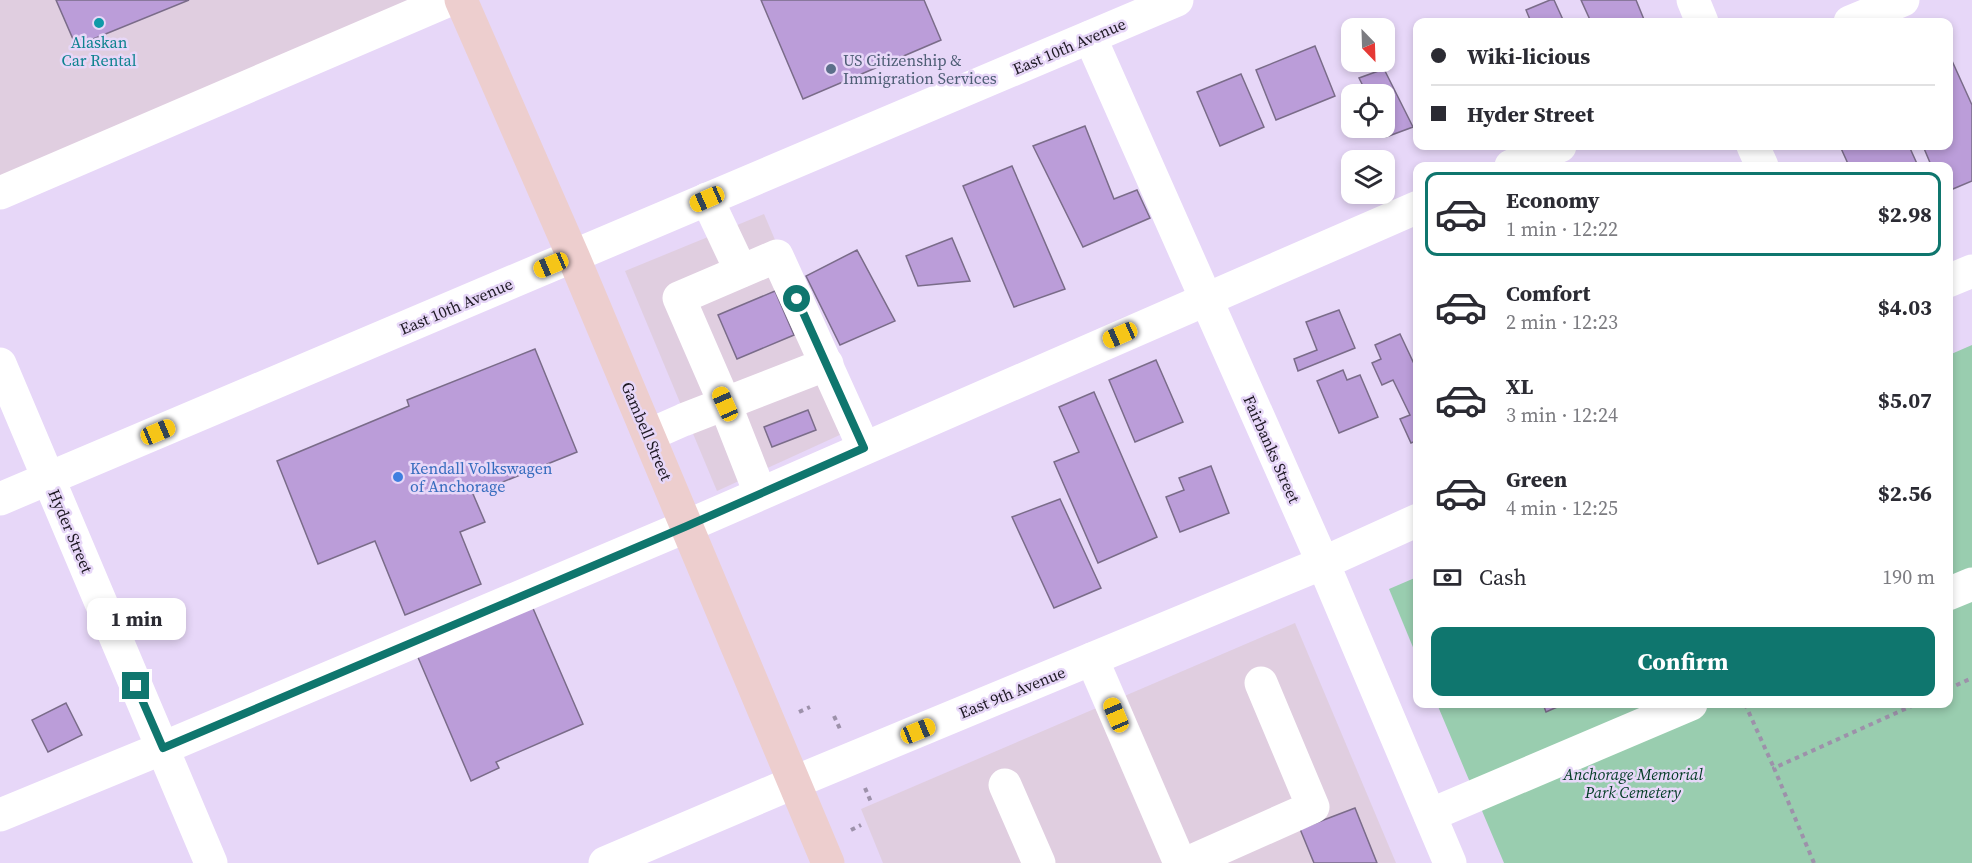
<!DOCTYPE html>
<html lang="en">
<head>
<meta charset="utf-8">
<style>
	body { margin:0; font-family:"Source Serif 4",serif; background:#f2f2f3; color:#2b2b33; height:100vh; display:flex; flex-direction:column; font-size:22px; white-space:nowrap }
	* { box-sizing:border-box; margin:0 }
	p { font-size:20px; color:#7c7c81 }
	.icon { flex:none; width:33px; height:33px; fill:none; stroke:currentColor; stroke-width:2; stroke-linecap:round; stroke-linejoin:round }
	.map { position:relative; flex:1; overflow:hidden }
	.details { position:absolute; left:1413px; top:162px; width:540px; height:546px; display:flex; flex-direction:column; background:#fff; border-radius:12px; box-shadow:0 3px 9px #0003 }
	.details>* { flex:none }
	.top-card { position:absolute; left:1413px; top:18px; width:540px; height:132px; border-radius:12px; box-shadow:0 3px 9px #0003; display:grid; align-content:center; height:132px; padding:0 18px; background:#fff }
	.needle { width:39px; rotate:157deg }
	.controls { position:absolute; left:1341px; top:18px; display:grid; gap:12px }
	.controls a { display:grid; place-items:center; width:54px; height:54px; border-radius:12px; background:#fff; box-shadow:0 3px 9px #0003; font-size:30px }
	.end { position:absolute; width:27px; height:27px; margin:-14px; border:8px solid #0f766e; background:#fff; box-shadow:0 0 0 3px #fff }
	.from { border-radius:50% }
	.bubble { position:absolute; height:42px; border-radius:12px; background:#fff; box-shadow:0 3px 9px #0003; font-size:20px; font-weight:700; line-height:42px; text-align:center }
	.car { position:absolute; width:18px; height:36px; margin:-18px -9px; border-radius:8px; box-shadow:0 0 4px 2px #0007; background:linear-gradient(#f5c518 24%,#345 0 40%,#f5c518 0 76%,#345 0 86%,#f5c518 0) }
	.top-card b { display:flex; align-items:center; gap:21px; height:57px; font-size:22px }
	.top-card b+b { border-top:2px solid #e1e1e2 }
	.top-card i { width:15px; height:15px; background:#2b2b33 }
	ul { padding:10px 0 0; list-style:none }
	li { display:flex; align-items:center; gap:18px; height:84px; margin:0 12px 9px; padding:0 6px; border:3px solid transparent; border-radius:12px }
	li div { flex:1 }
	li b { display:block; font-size:22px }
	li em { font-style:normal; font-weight:700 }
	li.active { border-color:#0f766e }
	li>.icon { width:54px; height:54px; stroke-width:1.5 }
	.pay { display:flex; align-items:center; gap:15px; height:66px; padding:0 18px; font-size:22px }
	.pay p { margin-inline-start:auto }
	.action { display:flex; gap:12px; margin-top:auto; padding:12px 18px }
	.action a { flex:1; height:69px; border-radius:12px; background:#0f766e; color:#fff; font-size:24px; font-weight:700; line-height:69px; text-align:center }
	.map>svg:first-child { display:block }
</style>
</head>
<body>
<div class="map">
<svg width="1972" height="863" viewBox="0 0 1972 863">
	<rect width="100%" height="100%" fill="#e7d7f8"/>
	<g fill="#e0cee0">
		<path d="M0,0H414L0,193Z"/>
		<path d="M764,214L855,428L717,491L625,271Z"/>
		<path d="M1295,623L1396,863H883L861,809Z"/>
	</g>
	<g fill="#99cdaf">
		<path d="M1972,345V863H1504L1437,704H1948L1949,355Z"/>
		<path d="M1417,577V657L1389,589Z"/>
	</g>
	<g fill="#bb9dd9" stroke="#7a6c89" stroke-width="1.5">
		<path d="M56,0H189L76,46Z"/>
		<path d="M761,0H924L941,40L803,99Z"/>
		<path d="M1550,0H1554L1564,22H1531L1526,10Z"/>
		<path d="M1581,0H1636L1645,22H1591Z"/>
		<path d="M1315,46L1335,96L1276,120L1256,70Z"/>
		<path d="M1948,52L1972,105V181L1948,191V166H1928L1931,165L1923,146H1948Z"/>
		<path d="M1384,69L1413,127L1386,137L1382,128H1384V94H1367L1359,78Z"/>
		<path d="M1241,74L1264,127L1220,146L1197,92Z"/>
		<path d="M1085,126L1114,199L1137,190L1150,218L1083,247L1033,146Z"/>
		<path d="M1840,146H1909L1918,166H1849Z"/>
		<path d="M1012,166L1065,289L1014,307L963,186Z"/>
		<path d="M952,238L970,281L918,286L906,256Z"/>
		<path d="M857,250L895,321L840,345L806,276Z"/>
		<path d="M775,291L794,335L737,359L718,315Z"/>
		<path d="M1339,310L1355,348L1298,371L1294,359L1317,350L1306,322Z"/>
		<path d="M1400,334L1416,368H1418V440L1411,443L1400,419L1410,415L1393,380L1382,385L1372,363L1381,359L1375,345Z"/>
		<path d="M535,349L577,452L473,494L485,522L460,532L481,584L405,615L375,541L318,564L277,461L409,406L407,400Z"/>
		<path d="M1156,360L1183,422L1135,442L1109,380Z"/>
		<path d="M1343,370L1347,380L1360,375L1378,417L1339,433L1317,381Z"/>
		<path d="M1094,392L1157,537L1098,563L1054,462L1079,452L1059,407Z"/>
		<path d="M808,410L816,430L772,447L764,427Z"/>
		<path d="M1211,466L1229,513L1180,532L1166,497L1184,490L1179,478Z"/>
		<path d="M1060,499L1101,588L1054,608L1012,517Z"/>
		<path d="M532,606L583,724L496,762L499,768L471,781L417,655Z"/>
		<path d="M66,703L82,735L48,752L32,720Z"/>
		<path d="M1543,704H1564L1546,712Z"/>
		<path d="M1355,808L1377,863H1314L1300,829Z"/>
	</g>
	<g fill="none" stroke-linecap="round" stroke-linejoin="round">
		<g stroke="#9d91aa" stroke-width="4" stroke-dasharray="4.5 4.5" stroke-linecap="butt">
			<path d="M1948,689L1972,678"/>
			<path d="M1745,704L1774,768"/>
			<path d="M799,712L810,707"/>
			<path d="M834,716L840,729"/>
			<path d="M865,788L871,802"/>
			<path d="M851,830L861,825"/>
			<path d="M1814,863L1774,768L1916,704"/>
		</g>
		<g stroke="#fff" stroke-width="33">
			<path d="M1693,0L1702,22"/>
			<path d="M1850,22L1903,0"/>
			<path d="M1090,37L1323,563L1450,863"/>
			<path d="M1753,146L1762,166"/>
			<path d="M1511,166L1560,146"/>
			<path d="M0,193L449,0"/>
			<path d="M707,199L741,271"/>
			<path d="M1948,281L1972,271"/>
			<path d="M0,364L211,863"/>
			<path d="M649,435L683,420L827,364"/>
			<path d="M760,493L725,404L679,298L777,256L864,448"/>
			<path d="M0,499L1177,0"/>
			<path d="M1948,594L1972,584"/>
			<path d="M1092,659L1180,863"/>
			<path d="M1005,785L1039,863"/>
			<path d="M0,815L163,748L687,526L1418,207"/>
			<path d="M1430,815L1691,704"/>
			<path d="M605,863L795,782L1323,563L1418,520"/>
			<path d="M1187,863L1313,807L1261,683"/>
		</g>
		<path stroke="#edcece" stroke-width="33" d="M461,0L573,256L828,863"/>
	</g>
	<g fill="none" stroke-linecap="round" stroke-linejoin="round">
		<path stroke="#0f766e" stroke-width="8" d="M136,686L163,748L687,526L864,448L797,299"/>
	</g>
	<circle fill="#0f9aa8" stroke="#e7d7f8" stroke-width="2" cx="99" cy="23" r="6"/>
	<circle fill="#5c6f8a" stroke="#e7d7f8" stroke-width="2" cx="831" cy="69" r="6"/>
	<circle fill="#3f7fe0" stroke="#e7d7f8" stroke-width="2" cx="398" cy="477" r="6"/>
	<g text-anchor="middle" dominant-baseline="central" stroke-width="5" stroke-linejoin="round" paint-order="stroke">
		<g font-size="16" fill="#0d838f" stroke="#e7d7f8">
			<text x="99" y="42">Alaskan<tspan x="99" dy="18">Car Rental</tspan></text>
		</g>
		<g font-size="16" fill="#1e1924" stroke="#e7d7f8">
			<text transform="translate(1069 46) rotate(-23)">East 10th Avenue</text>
			<text transform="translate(456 306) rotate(-23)">East 10th Avenue</text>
			<text transform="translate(647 431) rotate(67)">Gambell Street</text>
			<text transform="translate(1272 449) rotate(66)">Fairbanks Street</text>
			<text transform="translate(71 531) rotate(67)">Hyder Street</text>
			<text transform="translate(1012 692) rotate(-22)">East 9th Avenue</text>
		</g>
		<g font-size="16" fill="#4e5e75" stroke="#e7d7f8" text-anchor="start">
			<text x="843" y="60">US Citizenship &amp;<tspan x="843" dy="18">Immigration Services</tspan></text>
		</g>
		<g font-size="16" fill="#366cbe" stroke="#e7d7f8" text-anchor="start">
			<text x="410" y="468">Kendall Volkswagen<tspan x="410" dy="18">of Anchorage</tspan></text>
		</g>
		<g font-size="16" font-style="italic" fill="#003b23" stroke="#e7d7f8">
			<text x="1633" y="774">Anchorage Memorial<tspan x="1633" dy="18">Park Cemetery</tspan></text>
		</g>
	</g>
</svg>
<div class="controls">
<a><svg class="needle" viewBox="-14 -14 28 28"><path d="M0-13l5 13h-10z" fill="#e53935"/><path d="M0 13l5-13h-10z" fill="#7c7c81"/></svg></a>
<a><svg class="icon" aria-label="locate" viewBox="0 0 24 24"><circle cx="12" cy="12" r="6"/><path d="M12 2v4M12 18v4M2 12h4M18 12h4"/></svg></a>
<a><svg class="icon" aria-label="layers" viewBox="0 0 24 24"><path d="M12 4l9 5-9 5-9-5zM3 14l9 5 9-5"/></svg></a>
</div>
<i class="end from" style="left:797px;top:299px"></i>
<i class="end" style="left:136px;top:686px"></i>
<div class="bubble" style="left:87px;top:598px;width:99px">1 min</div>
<i class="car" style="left:707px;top:199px;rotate:246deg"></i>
<i class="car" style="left:551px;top:265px;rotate:247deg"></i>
<i class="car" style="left:1120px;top:335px;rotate:246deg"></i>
<i class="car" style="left:725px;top:404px;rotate:336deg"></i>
<i class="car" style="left:158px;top:432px;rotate:67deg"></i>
<i class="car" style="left:1116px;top:715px;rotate:337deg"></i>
<i class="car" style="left:918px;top:731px;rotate:68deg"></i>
<div class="top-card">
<b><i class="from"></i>Wiki-licious</b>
<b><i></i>Hyder Street</b>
</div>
<section class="details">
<ul>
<li class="active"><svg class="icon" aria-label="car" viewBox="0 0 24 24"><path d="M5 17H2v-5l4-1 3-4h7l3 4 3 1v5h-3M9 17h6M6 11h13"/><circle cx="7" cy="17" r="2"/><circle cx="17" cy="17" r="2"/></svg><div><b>Economy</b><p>1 min · 12:22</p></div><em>$2.98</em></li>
<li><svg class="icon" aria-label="car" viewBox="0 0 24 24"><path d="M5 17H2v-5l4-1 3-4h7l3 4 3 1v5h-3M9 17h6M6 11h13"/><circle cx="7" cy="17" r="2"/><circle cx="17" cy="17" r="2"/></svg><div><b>Comfort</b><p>2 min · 12:23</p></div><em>$4.03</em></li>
<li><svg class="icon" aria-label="car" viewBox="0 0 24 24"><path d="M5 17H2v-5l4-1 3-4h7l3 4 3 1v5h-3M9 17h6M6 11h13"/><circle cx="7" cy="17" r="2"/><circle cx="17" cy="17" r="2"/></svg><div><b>XL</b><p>3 min · 12:24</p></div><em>$5.07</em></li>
<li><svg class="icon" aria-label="car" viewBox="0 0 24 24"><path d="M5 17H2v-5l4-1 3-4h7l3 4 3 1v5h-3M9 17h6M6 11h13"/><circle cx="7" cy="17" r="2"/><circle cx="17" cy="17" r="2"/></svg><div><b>Green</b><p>4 min · 12:25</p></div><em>$2.56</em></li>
</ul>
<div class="pay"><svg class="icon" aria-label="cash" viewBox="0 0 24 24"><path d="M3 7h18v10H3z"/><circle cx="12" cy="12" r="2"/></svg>Cash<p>190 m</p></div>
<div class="action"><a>Confirm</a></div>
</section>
</div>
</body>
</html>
